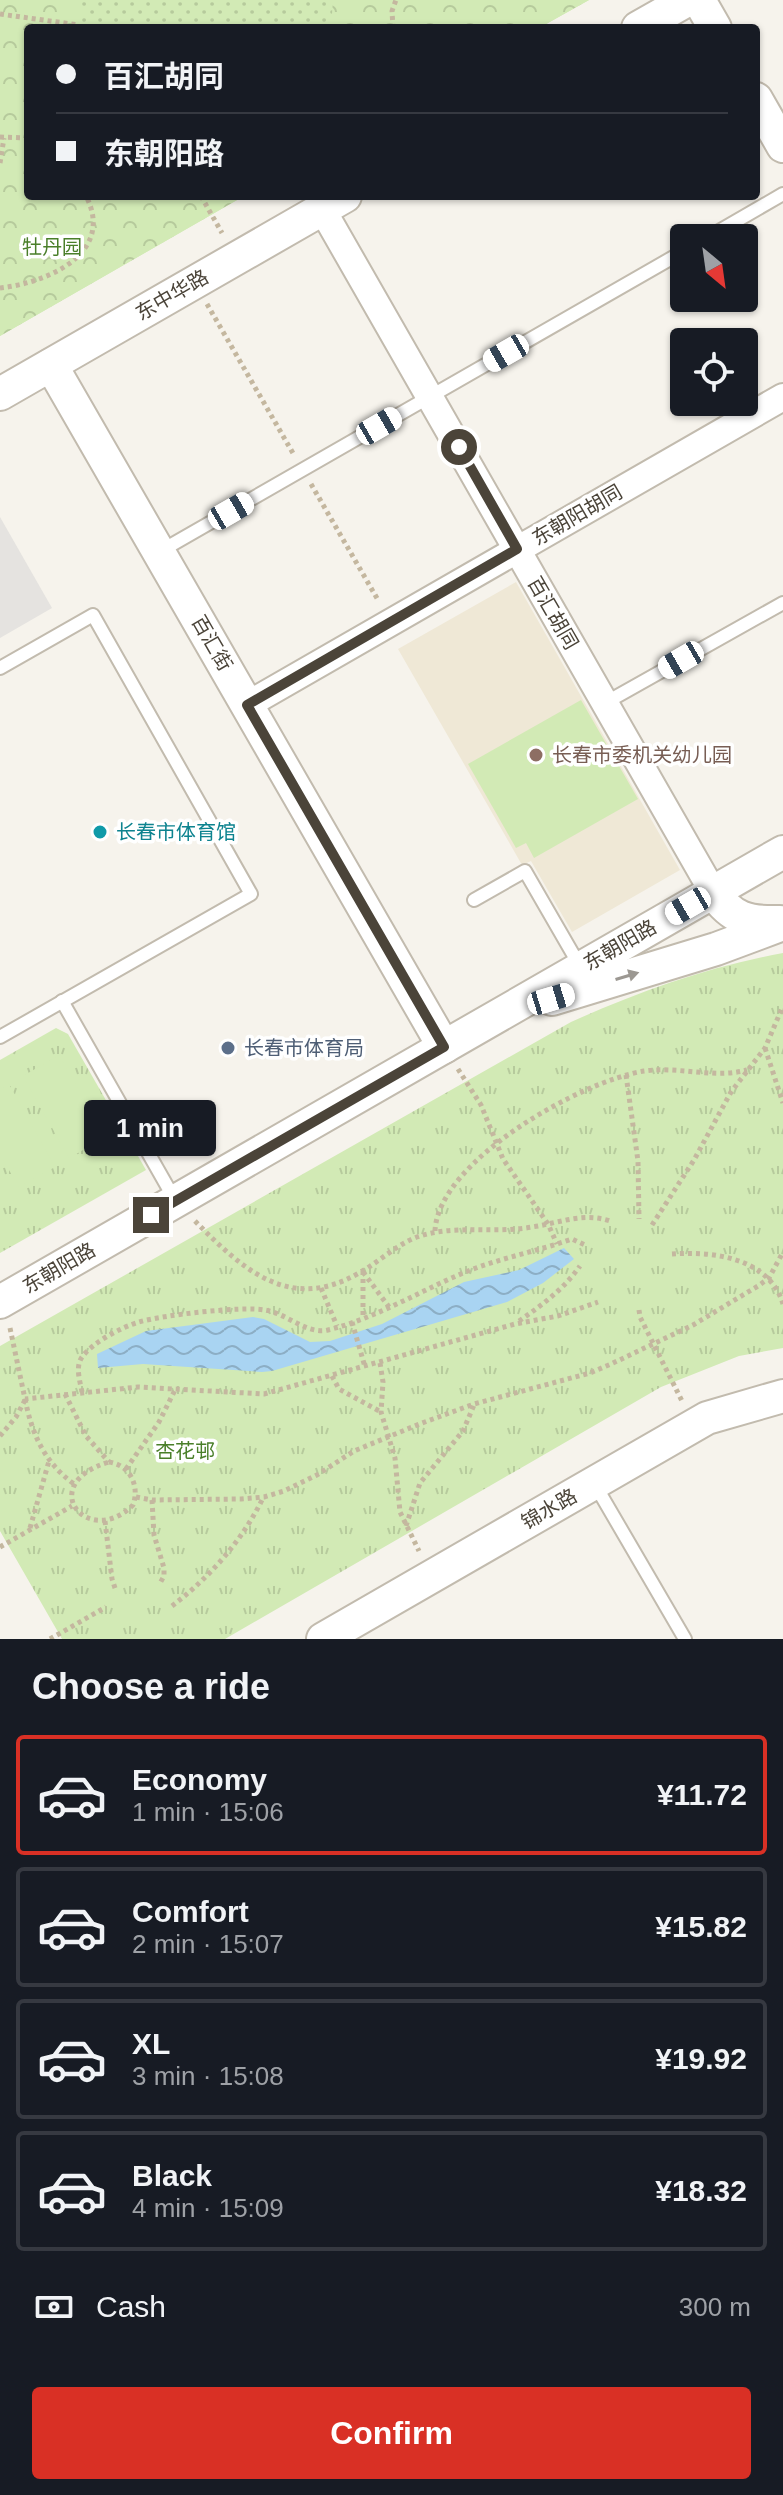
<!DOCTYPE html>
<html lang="en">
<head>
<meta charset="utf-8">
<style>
	body { margin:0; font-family:Helvetica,"Noto Sans SC",sans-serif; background:#20242c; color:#f1f3f6; height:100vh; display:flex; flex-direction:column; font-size:30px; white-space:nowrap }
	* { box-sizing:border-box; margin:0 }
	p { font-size:26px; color:#9ea1a6 }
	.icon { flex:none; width:44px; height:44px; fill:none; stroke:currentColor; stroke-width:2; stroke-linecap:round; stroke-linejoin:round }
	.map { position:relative; height:1639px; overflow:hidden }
	.drawer { display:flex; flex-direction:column; background:#171b24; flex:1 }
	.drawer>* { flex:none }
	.guide { position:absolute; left:24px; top:24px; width:736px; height:176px; border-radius:8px; box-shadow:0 2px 6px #0004; display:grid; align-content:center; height:176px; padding:0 32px; background:#171b24 }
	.needle { width:52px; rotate:151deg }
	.controls { position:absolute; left:670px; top:224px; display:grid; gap:16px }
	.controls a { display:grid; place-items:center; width:88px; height:88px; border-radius:8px; background:#171b24; box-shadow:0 2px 6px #0004; font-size:40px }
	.end { position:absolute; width:36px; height:36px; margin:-18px; border:10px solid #4b4439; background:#fff; box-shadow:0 0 0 4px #fff }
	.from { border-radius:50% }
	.bubble { position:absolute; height:56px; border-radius:8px; background:#171b24; box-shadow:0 2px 6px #0004; font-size:26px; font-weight:600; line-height:56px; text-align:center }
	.car { position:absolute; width:24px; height:48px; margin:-24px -12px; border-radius:10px; box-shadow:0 0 6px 2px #0007; background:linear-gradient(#fff 24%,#345 0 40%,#fff 0 76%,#345 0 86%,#fff 0) }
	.guide b { display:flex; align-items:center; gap:28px; height:76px; font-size:30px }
	.guide b+b { border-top:2px solid #363941 }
	.guide i { width:20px; height:20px; background:#f1f3f6 }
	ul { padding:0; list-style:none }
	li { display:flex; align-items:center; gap:24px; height:120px; margin:0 16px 12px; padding:0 16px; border:4px solid #363941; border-radius:8px }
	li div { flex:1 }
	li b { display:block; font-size:30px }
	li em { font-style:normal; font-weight:600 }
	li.selected { border-color:#d93025 }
	li>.icon { width:72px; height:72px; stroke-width:1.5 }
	h2 { padding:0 32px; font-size:36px; line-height:96px }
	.pay { display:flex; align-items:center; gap:20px; height:88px; padding:0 32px; font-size:30px }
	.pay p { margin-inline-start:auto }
	.button { display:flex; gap:16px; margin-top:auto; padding:16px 32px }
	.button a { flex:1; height:92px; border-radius:8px; background:#d93025; color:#fff; font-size:32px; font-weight:600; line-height:92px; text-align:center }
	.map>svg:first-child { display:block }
</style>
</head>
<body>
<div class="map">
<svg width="783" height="1639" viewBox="0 0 783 1639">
	<defs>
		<pattern id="grass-dots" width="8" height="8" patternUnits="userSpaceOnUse" patternTransform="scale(2)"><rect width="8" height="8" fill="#d2eab5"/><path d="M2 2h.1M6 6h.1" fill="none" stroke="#b6ca9c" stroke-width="1.8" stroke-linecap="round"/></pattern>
		<pattern id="forest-crowns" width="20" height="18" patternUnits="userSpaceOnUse" patternTransform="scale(2)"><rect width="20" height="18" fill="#d2eab5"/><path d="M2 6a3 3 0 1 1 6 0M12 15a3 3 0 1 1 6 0" fill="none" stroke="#b6ca9c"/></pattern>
		<pattern id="park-tufts" width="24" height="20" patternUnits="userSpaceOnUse" patternTransform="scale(2)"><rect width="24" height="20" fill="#d2eab5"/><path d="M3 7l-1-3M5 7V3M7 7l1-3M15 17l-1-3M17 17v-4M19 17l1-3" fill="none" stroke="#b6ca9c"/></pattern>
		<pattern id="water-waves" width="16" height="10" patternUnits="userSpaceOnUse" patternTransform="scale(2)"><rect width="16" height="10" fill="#a9d4f2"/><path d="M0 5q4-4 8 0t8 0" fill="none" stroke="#8caec5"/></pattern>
	</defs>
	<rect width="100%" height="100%" fill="#f6f3ec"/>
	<path fill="#efe8d6" d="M516,582L680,870L572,932L531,861L522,865L398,649Z"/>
	<path fill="url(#grass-dots)" d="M0,0H589L539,28H28V196H244L0,336Z"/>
	<g fill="url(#forest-crowns)">
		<path d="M0,0H81L78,28H28V196H244L0,336Z"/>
		<path d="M333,0H589L539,28H331Z"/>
	</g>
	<g fill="url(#park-tufts)">
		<path d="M783,953V1348L739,1356L661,1387L225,1639H62L0,1531V1346L571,1022C640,991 708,967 783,953Z"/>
		<path d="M56,1028L68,1034L146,1170L0,1253V1060Z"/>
	</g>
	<g fill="#d2eab5">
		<path d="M581,700L638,799L534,858L526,843L516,848L468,764Z"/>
		<path d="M59,1055L106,1137L69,1158L23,1076Z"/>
		<path d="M9,1084L55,1167L19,1187L0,1155V1089Z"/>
	</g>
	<path fill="#e5e3e0" d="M0,517L52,608L0,638Z"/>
	<path fill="url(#water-waves)" d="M564,1248L574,1259L543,1283L507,1302L272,1371L262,1372L143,1364L98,1368L97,1354L146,1331L253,1317L264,1319L310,1342L330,1341L382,1324L464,1282L519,1270Z"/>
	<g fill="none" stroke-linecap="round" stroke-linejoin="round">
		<g stroke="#c2bbae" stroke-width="16">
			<g id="service">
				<path d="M707,238L783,194"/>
				<path d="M159,552L684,251"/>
				<path d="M0,668L93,615L251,894L0,1037"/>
				<path d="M605,703L783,603"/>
				<path d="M474,900L525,871L581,968"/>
				<path d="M62,1001L175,1200"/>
				<path d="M594,1483L685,1639"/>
			</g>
		</g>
		<g stroke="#c2bbae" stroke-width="30">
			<g id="minor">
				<path d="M322,209L713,892"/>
				<path d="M247,705L783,397"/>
			</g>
		</g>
		<g stroke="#c2bbae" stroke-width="36">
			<g id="tertiary">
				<path d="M699,0L715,28"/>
				<path d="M638,28L687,0"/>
				<path d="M756,99L783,146"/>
				<path d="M51,365L444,1047"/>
				<path d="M0,394L345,196"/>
				<path d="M713,892C732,919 748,923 780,922"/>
				<path d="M552,999L716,949L783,924"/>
				<path d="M0,1302L783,852"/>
				<path d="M323,1639L707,1418L783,1396"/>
			</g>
		</g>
		<g stroke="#c4b79f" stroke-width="5" stroke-dasharray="4 4" stroke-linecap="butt">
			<path d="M0,14L79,25"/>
			<path d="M393,28L392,11L396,0"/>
			<path d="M0,137L28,138"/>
			<path d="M0,163L4,138"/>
			<path d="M201,196L222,233"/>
			<path d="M0,288C46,283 116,254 86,196"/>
			<path d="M207,304L294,455"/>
			<path d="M311,484L378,600"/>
			<path d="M765,1048L783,1103"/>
			<path d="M458,1069L481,1105L503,1159L548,1224L557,1244"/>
			<path d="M626,1075L638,1161L639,1219"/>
			<path d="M195,1221C243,1270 290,1313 359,1273C379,1262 396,1245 417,1237C454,1224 493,1234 532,1227C559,1223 584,1212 610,1221"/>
			<path d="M652,1225L694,1160L731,1092L765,1048L783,1006"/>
			<path d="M435,1231C438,1161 581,1081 644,1071C679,1066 714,1079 747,1070"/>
			<path d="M672,1254C714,1251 769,1258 783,1304"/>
			<path d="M363,1271V1318"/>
			<path d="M363,1272L389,1307"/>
			<path d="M321,1288L337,1326"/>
			<path d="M639,1310L640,1317L683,1403"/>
			<path d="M519,1321C542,1305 563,1290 580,1266"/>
			<path d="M352,1322L365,1367"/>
			<path d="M10,1328L25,1399L138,1387L264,1394L515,1324L558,1316L598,1302"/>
			<path d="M380,1363L383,1382L381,1412L395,1458L400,1512L419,1551"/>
			<path d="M332,1376L339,1389L381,1412"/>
			<path d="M82,1392C80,1381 75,1367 82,1357C93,1342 122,1327 139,1322C163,1315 241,1306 265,1310C286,1313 307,1335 328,1330C377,1318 421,1290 468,1271C501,1258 538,1251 572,1239L585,1245"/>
			<path d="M65,1394L86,1436L109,1462"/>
			<path d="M25,1399C32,1434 44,1462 74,1484"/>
			<path d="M0,1436L16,1417L25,1400"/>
			<path d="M109,1462C130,1465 140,1486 133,1505C88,1550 34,1484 109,1462Z"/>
			<path d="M126,1469L159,1422L176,1388"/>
			<path d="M136,1497L152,1500L241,1499L264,1497L284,1491L317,1475L354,1451L422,1423L474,1404L590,1373L611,1364L693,1325L758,1286L769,1278L783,1252"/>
			<path d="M152,1500L154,1535L164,1568V1576L159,1585"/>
			<path d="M105,1521L112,1579L116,1591"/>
			<path d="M406,1526L420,1483L463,1431L474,1405"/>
			<path d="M30,1528L49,1461"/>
			<path d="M0,1547L72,1506"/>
			<path d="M172,1606C210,1577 242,1541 263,1498"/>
			<path d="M50,1639L106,1607"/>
		</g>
		<use href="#service" stroke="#fff" stroke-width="12"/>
		<use href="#minor" stroke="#fff" stroke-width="26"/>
		<use href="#tertiary" stroke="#fff" stroke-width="32"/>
	</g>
	<defs><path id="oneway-solid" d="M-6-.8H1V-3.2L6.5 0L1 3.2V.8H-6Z" transform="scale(2)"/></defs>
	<use fill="#9c9892" href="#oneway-solid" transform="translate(627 976) rotate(-17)"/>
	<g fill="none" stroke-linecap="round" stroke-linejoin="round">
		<path stroke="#4b4439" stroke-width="10" d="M151,1215L444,1047L247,705L517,549L459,447"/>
	</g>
	<circle fill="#8d6e63" stroke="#fff" stroke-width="3" cx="536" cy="755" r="8"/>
	<circle fill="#0f9aa8" stroke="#fff" stroke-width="3" cx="100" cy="832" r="8"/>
	<circle fill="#5c6f8a" stroke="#fff" stroke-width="3" cx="228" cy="1048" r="8"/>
	<g text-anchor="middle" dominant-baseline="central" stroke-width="7" stroke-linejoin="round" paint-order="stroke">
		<g font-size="20" fill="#4a7f2a" stroke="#fff">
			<text x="52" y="247">牡丹园</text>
			<text x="185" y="1451">杏花邨</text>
		</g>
		<g font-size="20" fill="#4b4439" stroke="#fff">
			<text transform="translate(172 295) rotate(-30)">东中华路</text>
			<text transform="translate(577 515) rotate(-30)">东朝阳胡同</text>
			<text transform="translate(553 613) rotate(60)">百汇胡同</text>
			<text transform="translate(212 643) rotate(60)">百汇街</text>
			<text transform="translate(620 945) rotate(-30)">东朝阳路</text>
			<text transform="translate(59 1268) rotate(-30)">东朝阳路</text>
			<text transform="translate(549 1509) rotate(-30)">锦水路</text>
		</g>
		<g font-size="20" fill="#785e54" stroke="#fff" text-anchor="start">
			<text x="552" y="755">长春市委机关幼儿园</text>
		</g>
		<g font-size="20" fill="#0d838f" stroke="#fff" text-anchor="start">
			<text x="116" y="832">长春市体育馆</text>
		</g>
		<g font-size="20" fill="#4e5e75" stroke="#fff" text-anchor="start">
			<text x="244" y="1048">长春市体育局</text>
		</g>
	</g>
</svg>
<div class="controls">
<a><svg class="needle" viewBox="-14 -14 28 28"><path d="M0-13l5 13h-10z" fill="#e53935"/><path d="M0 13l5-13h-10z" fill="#9ea1a6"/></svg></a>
<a><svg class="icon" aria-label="locate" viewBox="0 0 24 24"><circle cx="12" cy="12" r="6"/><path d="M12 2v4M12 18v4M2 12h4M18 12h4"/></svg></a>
</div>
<i class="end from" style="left:459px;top:447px"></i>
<i class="end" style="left:151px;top:1215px"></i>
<div class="bubble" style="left:84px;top:1100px;width:132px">1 min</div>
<i class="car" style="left:506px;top:353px;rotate:240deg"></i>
<i class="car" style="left:379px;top:426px;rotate:60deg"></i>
<i class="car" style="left:231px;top:511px;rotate:60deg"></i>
<i class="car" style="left:681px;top:660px;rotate:240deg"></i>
<i class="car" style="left:688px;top:906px;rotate:240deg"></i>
<i class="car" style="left:551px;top:999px;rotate:73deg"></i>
<div class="guide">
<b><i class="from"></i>百汇胡同</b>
<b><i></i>东朝阳路</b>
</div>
</div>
<section class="drawer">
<h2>Choose a ride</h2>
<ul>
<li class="selected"><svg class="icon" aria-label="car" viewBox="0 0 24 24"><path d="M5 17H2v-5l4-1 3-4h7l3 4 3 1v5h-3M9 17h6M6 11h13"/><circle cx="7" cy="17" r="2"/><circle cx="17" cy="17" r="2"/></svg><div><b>Economy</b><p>1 min · 15:06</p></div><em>¥11.72</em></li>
<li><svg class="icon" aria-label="car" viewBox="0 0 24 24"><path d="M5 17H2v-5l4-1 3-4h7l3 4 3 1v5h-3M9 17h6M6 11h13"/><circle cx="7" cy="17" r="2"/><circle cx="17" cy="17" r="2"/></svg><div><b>Comfort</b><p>2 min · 15:07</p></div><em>¥15.82</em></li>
<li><svg class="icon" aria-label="car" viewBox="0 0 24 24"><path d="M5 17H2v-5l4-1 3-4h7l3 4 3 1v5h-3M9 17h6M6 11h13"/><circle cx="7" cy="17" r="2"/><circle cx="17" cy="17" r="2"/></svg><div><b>XL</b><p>3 min · 15:08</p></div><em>¥19.92</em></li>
<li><svg class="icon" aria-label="car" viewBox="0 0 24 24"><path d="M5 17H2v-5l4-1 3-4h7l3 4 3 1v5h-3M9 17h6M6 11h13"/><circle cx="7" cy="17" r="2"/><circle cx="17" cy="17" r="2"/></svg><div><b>Black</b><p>4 min · 15:09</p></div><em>¥18.32</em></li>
</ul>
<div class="pay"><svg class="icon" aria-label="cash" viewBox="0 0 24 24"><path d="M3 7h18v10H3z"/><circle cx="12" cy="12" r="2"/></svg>Cash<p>300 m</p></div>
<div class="button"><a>Confirm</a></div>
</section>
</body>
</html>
